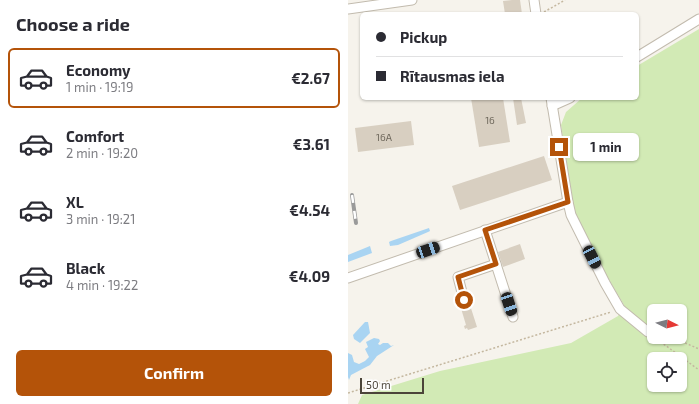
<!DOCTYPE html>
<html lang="en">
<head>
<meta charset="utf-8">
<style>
	body { margin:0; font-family:"Exo 2",sans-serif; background:#f2f2f3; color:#2b2b33; height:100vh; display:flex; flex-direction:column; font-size:15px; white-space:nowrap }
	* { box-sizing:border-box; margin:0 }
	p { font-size:13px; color:#7c7c81 }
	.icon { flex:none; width:22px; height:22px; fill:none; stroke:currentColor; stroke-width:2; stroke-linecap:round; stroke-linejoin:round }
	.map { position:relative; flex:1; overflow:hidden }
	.drawer { display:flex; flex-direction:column; background:#fff; width:348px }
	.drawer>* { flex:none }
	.top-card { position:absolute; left:12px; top:12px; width:279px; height:88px; border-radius:6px; box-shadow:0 1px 3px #0004; display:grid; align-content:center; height:88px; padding:0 16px; background:#fff }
	.needle { width:26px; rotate:96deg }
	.buttons { position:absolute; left:299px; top:304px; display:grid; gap:8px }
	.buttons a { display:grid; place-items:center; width:40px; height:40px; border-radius:6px; background:#fff; box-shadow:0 1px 3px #0004; font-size:20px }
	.scale { position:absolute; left:12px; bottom:10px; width:64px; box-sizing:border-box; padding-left:4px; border:2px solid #4b4439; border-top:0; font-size:11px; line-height:14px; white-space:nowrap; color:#4b4439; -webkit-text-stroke:3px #fff; paint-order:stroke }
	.end { position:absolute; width:18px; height:18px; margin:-9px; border:5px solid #b45309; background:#fff; box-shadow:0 0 0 2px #fff }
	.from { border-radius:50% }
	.bubble { position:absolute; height:28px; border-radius:6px; background:#fff; box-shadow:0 1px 3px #0004; font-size:13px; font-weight:700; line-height:28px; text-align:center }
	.car { position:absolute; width:12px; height:24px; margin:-12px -6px; border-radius:5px; box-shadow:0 0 3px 1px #0007; background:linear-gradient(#222 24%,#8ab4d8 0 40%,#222 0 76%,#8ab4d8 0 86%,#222 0) }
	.top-card b { display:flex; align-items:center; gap:14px; height:38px; font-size:15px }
	.top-card b+b { border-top:1px solid #e1e1e2 }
	.top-card i { width:10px; height:10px; background:#2b2b33 }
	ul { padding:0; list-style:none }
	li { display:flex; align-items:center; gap:12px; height:60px; margin:0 8px 6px; padding:0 8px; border:2px solid transparent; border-radius:6px }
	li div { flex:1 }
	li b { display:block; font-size:15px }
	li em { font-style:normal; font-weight:700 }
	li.selected { border-color:#b45309 }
	li>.icon { width:36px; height:36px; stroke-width:1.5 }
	h2 { padding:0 16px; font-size:18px; line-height:48px }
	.primary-button { display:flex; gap:8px; margin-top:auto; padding:8px 16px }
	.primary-button a { flex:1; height:46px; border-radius:6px; background:#b45309; color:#fff; font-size:16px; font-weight:700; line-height:46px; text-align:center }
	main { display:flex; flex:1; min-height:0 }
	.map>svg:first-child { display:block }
</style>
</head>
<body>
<main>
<section class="drawer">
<h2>Choose a ride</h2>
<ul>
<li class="selected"><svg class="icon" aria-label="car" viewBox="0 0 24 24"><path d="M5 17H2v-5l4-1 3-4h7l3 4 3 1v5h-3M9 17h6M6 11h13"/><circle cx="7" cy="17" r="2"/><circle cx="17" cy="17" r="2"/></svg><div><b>Economy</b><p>1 min · 19:19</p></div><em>€2.67</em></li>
<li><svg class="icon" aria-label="car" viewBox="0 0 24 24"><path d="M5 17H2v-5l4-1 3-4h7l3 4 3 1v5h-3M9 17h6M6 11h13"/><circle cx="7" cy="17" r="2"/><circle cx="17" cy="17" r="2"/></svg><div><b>Comfort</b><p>2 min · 19:20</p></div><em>€3.61</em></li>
<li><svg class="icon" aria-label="car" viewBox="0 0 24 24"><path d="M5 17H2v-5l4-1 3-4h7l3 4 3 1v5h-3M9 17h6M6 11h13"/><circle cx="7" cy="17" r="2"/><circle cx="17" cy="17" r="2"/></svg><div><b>XL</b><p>3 min · 19:21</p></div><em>€4.54</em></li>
<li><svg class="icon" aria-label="car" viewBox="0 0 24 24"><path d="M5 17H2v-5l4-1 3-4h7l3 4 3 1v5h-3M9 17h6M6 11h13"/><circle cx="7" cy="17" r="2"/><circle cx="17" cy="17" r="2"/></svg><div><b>Black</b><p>4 min · 19:22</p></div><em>€4.09</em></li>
</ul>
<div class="primary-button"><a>Confirm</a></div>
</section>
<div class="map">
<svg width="351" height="404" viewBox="0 0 351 404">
	<rect width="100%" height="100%" fill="#f6f3ec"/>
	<path fill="#d2eab5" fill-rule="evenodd" d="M351,29V404H10L14,395L92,371L223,343L270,316L276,305L249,260L227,216L213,125L218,112L234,98H289V66ZM306,311H332V337H306ZM306,359H332V385H306Z"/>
	<g fill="#a9d4f2">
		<path d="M81,228L82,231L80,232L50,245L42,246L41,242L43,241Z"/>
		<path d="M22,246L24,253L0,262V255Z"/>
		<path d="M17,322H20L22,333L12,343L6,339L5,335Z"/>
		<path d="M26,338L31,339L32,341L30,344L32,345L35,343H40L43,346L46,345L29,356L22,365L3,375L1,380L0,377V353L4,355L6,362L11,364L17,361L21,357L17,349L20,347L18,342Z"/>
	</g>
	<g fill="#d8cfc1">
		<path d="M164,0H172L174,14H157L155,1Z"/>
		<path d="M123,98H155L162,142L131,147Z"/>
		<path d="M165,98H173L178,123L169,125Z"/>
		<path d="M63,121L66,145L10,152L7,128Z"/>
		<path d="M196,156L204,180L112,210L104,186Z"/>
		<path d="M172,244L177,259L155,267L150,252Z"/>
		<path d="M114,302H121L129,327L120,330L119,328L117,329L116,326L118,325L112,305L114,304Z"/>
	</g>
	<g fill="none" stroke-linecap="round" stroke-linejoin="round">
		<g stroke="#c2bbae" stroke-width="11">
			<g id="minor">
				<path d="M186,0L188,14"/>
				<path d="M0,9L64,0"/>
				<path d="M289,57L351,19"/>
				<path d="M203,98L220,202L223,215L257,283L272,309L300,332"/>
				<path d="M204,106L222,98"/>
				<path d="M137,230L165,317"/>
				<path d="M0,278L220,202"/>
				<path d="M116,300L110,277L148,264"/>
			</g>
		</g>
		<g stroke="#c4b79f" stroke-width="1.5" stroke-dasharray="2 2" stroke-linecap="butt">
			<path d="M196,12L217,0"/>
			<path d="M306,337L351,370"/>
			<path d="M318,337L335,342L351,349"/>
			<path d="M0,393L263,312"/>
		</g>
		<use href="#minor" stroke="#fff" stroke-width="9"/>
		<g stroke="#9a9a9a" stroke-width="4">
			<path id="rail" d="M4,195L8,223"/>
		</g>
		<use href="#rail" stroke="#fff" stroke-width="2.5" stroke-dasharray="8" stroke-linecap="butt"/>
	</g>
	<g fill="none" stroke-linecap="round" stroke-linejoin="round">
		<path stroke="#b45309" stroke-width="5" d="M116,300L110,277L148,264L137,230L220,202L211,147"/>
	</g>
	<g text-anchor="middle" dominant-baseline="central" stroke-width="3" stroke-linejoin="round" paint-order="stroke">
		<g font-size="10" fill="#6e675b">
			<text x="142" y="120">16</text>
			<text x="36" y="137">16A</text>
		</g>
	</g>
</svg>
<div class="buttons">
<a><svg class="needle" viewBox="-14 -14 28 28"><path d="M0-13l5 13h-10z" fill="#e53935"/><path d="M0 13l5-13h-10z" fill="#7c7c81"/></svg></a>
<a><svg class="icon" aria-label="locate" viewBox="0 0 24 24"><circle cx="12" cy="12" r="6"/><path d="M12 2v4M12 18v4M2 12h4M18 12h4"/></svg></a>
</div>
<div class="scale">50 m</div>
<i class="end from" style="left:116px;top:300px"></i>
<i class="end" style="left:211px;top:147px"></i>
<div class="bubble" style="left:225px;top:133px;width:66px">1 min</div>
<i class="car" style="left:80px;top:250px;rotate:71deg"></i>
<i class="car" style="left:244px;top:257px;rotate:153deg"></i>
<i class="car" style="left:161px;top:304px;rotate:162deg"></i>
<div class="top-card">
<b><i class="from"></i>Pickup</b>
<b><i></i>Rītausmas iela</b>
</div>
</div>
</main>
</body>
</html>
